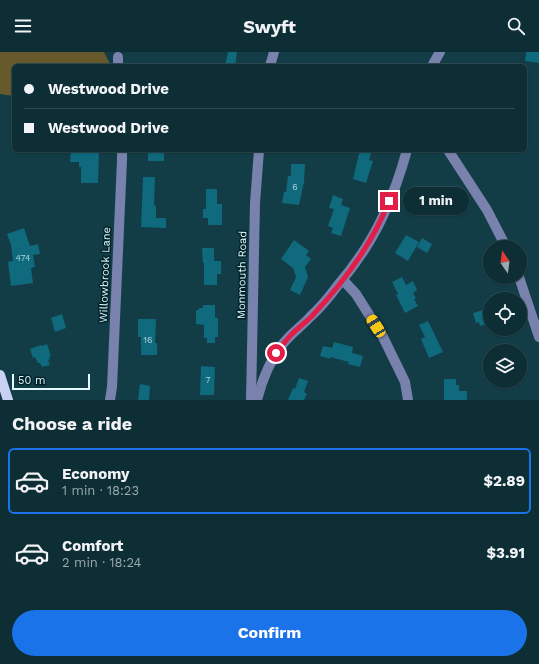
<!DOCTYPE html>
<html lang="en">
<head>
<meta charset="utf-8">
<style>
	body { margin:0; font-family:"Work Sans",sans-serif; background:#1c3a41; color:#f1f3f6; height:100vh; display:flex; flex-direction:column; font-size:15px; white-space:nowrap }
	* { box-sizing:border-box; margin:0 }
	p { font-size:13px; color:#9ba8ad }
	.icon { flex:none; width:22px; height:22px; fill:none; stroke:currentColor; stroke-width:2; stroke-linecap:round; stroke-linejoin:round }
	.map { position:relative; height:348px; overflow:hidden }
	.details { display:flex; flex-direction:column; background:#0e2e35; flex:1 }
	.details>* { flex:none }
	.guide { position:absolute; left:12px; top:12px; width:515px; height:88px; border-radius:6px; box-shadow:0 1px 3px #0004,0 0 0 1px #2e4a50; display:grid; align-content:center; height:88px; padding:0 12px; background:#0e2e35 }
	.needle { width:26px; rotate:346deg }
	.buttons { position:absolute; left:483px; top:188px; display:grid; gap:8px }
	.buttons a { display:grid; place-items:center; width:44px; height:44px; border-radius:50%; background:#0e2e35; box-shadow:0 1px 3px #0004,0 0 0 1px #2e4a50; font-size:20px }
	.scale { position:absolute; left:12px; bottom:10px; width:78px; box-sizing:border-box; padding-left:4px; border:2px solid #e3f9ff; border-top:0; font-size:11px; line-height:14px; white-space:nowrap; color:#e3f9ff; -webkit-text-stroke:3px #01232a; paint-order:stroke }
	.end { position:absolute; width:18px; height:18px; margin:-9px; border:5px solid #e11d48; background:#fff; box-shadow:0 0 0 2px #fff }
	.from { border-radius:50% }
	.bubble { position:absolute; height:28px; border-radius:14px; background:#0e2e35; box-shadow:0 1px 3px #0004,0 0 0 1px #2e4a50; font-size:13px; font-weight:700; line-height:28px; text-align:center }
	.car { position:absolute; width:12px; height:24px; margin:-12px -6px; border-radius:5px; box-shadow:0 0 3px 1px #0007; background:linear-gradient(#f5c518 24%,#345 0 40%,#f5c518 0 76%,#345 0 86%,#f5c518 0) }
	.guide b { display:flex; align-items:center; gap:14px; height:38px; font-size:15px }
	.guide b+b { border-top:1px solid #2e4a50 }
	.guide i { width:10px; height:10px; background:#f1f3f6 }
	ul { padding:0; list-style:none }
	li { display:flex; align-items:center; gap:12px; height:66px; margin:0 8px 6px; padding:0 4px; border:2px solid transparent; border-radius:6px }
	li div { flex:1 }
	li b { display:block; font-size:15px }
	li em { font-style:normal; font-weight:700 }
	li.selected { border-color:#1a73e8 }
	li>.icon { width:36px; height:36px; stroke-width:1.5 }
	h2 { padding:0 12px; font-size:18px; line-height:48px }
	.cta { display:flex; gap:8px; margin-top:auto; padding:8px 12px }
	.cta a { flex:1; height:46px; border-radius:24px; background:#1a73e8; color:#fff; font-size:16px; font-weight:700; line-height:46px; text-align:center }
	header { display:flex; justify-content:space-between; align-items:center; height:52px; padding:0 12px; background:#0e2e35; font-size:18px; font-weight:700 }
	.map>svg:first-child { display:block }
</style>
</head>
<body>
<header><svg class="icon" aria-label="menu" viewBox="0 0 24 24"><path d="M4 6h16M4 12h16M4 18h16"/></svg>Swyft<svg class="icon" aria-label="search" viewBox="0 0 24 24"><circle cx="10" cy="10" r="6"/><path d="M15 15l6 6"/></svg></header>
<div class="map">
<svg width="539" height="348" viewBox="0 0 539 348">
	<rect width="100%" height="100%" fill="#123d47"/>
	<path fill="#665a2c" d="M0,0H104L111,14H14V44L0,42Z"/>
	<g fill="#0e6a7c">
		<path d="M228,0H237L235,14H225Z"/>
		<path d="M526,0H539V11L525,9Z"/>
		<path d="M80,98H99L98,131H81V115H79V110H70L71,100L80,101Z"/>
		<rect x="148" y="98" width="16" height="11"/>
		<path d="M360,98H372L369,108L373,109L366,131L353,127Z"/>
		<path d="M291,112H305L304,130L299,153L282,151L284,140H286L288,124H291Z"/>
		<path d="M143,125H155L154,153L156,154V166H166V176L141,175Z"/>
		<path d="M206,137H217V152H222V173H208V166H203V157H206Z"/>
		<path d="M333,143L343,147L341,153L350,156L341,184L331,181L333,176L328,174L334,157L329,156Z"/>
		<path d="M24,176L30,194L38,192L40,202L33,203L35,215L31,216L33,231L11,234L8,210L13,209L11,193L7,182Z"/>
		<path d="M406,183L419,190L408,209L395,201Z"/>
		<path d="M422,186L432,192L427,201L417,195Z"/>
		<path d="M294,188L309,199L306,203L311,207L305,215L308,225L300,243L290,238L296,225L293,216L281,207Z"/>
		<path d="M202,196H214V209H221V222H217V233H204V211H203Z"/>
		<path d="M402,225L406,233L413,229L417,238L413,241L416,246L414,247L418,254L405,261L396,243L398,242L392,230Z"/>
		<path d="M203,253H215V266H218V285H215V291H207V286H204V273L196,272V258H199V256H203Z"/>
		<path d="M490,256V271L480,274L479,270L476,271L473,261Z"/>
		<path d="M62,262L66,276L55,280L51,266Z"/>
		<path d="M138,267H156L155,291H157V303H141V285H138Z"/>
		<path d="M428,269L443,300L429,306L421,287L425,285L419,273Z"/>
		<path d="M334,290L353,295L352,301L363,304L360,315L348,312L349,310L330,305V307L320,304L323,294L332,296Z"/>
		<path d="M47,292L51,304L49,305L50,307L48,308L50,313L42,315L40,311H38L35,305L33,306L30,297L41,293L42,294Z"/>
		<path d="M201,314L215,315L214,343H200Z"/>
		<path d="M299,326L308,329L304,340L307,342L304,348H288L293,336L295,337Z"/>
		<path d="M444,327H456V333H459V339H467V348H444Z"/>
		<path d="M140,332L150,334L149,348H138Z"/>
	</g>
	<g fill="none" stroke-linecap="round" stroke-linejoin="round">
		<g stroke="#7982ad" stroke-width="10">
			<path d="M118,5V14"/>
			<path d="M270,14L274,0"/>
			<path d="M432,14L440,0"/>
			<path d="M448,98L487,158L506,195"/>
			<path d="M519,225L539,285"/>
			<path d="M343,228L356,242L383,285L405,330L408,348"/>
			<path d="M110,348L112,335L122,108V98"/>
			<path d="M251,348L255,151L259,98"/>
			<path d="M257,348C262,328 269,310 282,293C290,282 301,275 310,265C321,255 330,244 338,233C355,213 372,188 383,164C393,143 401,120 407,98"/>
		</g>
		<path stroke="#c8d0f3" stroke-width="10" d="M0,323L8,348"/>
	</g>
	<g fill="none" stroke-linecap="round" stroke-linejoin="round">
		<path stroke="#e11d48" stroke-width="5" d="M276,301C281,295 286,288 292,282C298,276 306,270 312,264C343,231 373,191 389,149"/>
	</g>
	<g text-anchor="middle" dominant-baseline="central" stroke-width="3" stroke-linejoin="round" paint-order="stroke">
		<g font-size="9" fill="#aed5de">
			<text x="295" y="135">6</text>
			<text x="23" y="206">474</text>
			<text x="148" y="288">16</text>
			<text x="208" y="328">7</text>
		</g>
		<g font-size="11" fill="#e3f9ff" stroke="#01232a">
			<text transform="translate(105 223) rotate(-88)">Willowbrook Lane</text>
			<text transform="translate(242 223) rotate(-89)">Monmouth Road</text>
		</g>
	</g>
</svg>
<div class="buttons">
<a><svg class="needle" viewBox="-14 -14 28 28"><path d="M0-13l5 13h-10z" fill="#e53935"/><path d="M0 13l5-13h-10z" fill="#9ba8ad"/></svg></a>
<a><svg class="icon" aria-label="locate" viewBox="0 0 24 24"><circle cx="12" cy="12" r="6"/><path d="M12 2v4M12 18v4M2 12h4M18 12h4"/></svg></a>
<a><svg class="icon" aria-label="layers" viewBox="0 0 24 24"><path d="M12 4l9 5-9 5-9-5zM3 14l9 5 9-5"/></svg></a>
</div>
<div class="scale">50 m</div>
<i class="end from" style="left:276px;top:301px"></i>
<i class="end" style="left:389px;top:149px"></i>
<div class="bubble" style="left:403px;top:135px;width:66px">1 min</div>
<i class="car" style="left:376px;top:274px;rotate:328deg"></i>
<div class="guide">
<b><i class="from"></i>Westwood Drive</b>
<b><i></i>Westwood Drive</b>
</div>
</div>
<section class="details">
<h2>Choose a ride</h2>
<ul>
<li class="selected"><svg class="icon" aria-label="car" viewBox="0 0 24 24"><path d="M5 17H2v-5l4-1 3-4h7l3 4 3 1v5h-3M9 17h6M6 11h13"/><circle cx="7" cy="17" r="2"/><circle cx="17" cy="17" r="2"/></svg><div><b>Economy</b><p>1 min · 18:23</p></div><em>$2.89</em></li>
<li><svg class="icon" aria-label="car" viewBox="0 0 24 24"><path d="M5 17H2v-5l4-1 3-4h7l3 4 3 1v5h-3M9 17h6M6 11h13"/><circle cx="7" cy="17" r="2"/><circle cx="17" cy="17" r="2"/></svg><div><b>Comfort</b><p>2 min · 18:24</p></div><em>$3.91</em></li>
</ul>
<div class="cta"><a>Confirm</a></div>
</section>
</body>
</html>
